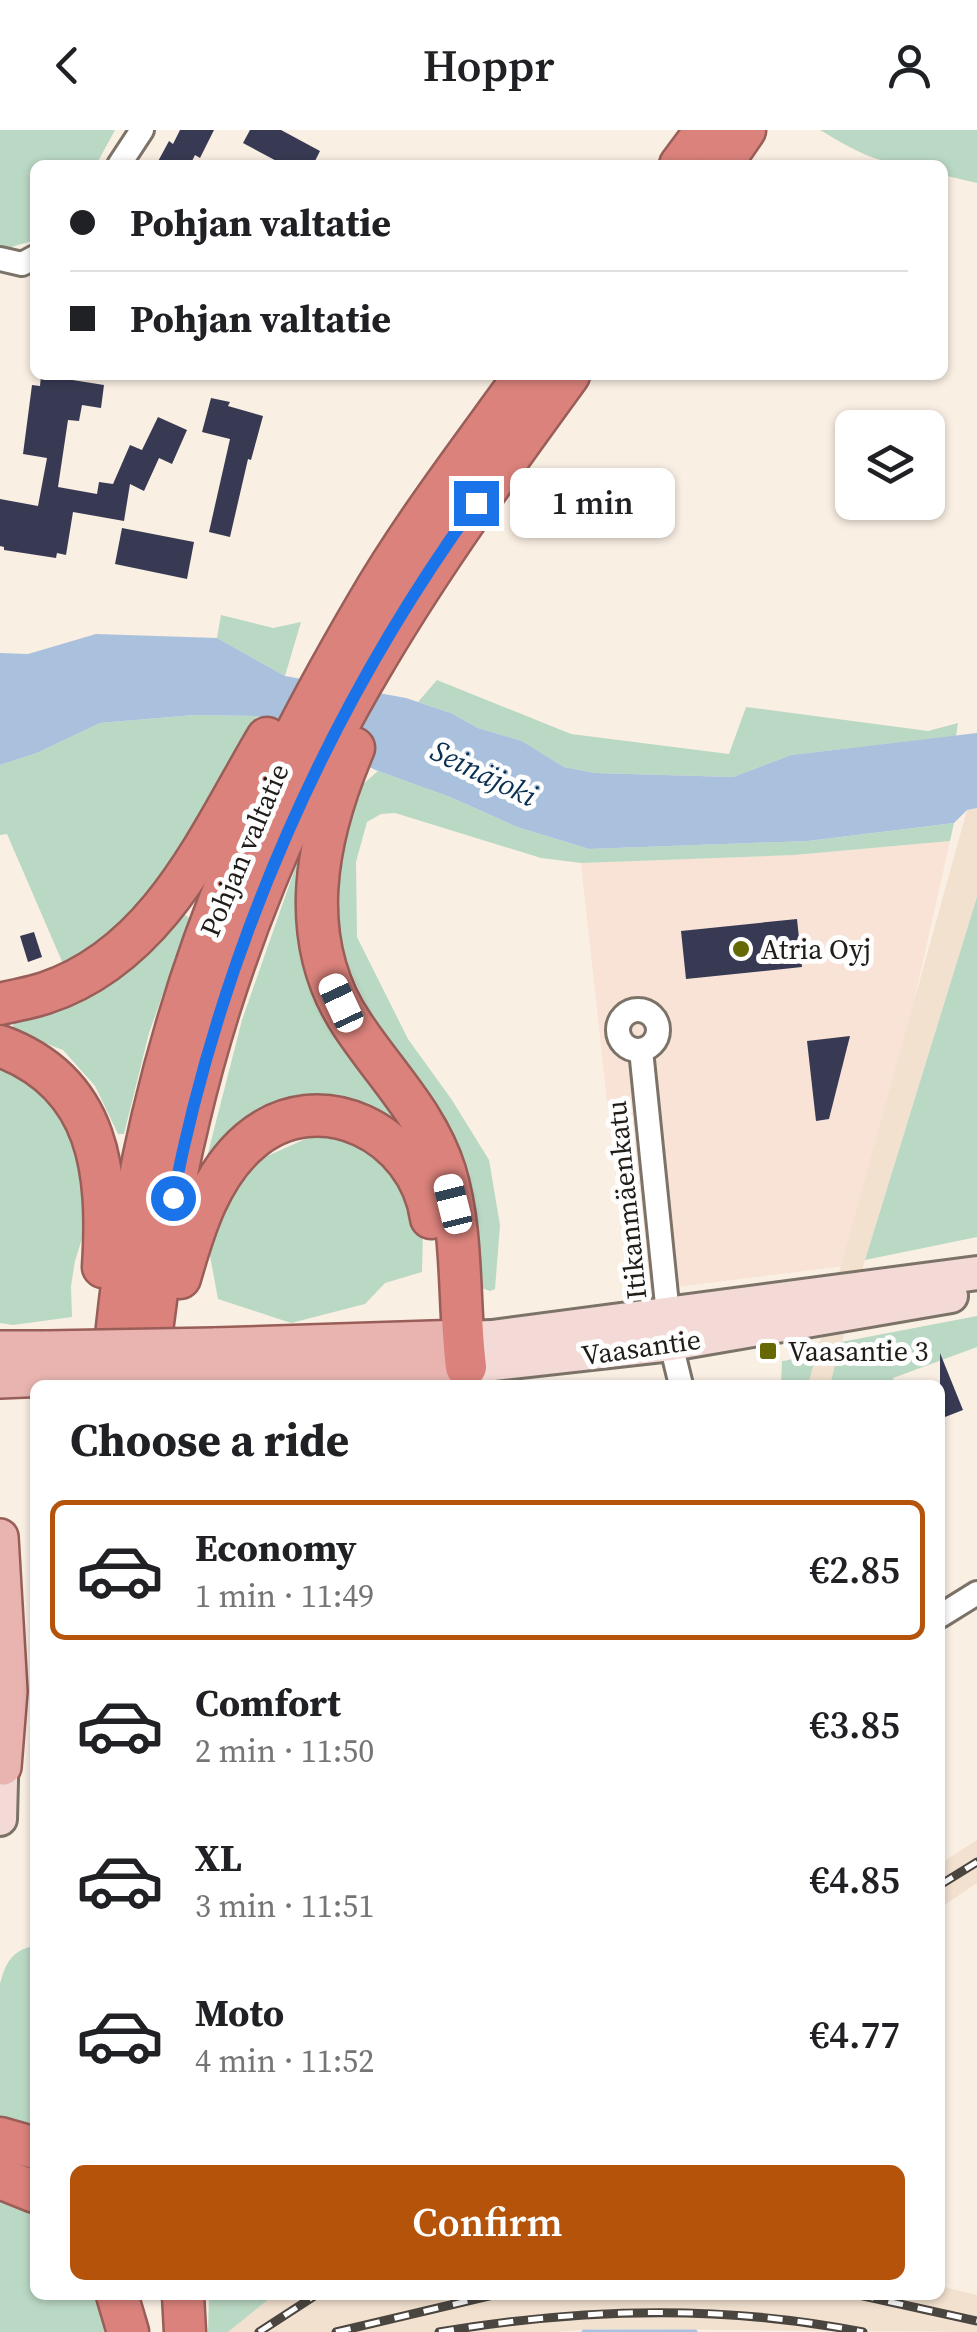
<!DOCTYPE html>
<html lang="en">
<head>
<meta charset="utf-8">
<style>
	body { margin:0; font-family:"Source Serif 4",serif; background:#f6f6f6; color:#202124; height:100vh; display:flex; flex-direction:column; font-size:38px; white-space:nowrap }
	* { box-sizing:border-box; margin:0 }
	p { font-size:32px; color:#757577 }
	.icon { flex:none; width:55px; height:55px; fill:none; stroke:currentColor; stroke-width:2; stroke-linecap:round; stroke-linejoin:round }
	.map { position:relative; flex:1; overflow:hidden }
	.drawer { position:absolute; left:30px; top:1250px; width:915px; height:920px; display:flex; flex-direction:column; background:#fff; border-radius:15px; box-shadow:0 2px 8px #0004 }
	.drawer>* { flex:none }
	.guide { position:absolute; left:30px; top:30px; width:918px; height:220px; border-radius:15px; box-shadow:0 2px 8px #0004; display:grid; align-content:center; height:220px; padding:0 40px; background:#fff }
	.controls { position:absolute; left:835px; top:280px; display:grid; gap:20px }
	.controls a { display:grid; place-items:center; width:110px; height:110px; border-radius:15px; background:#fff; box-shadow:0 2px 8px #0004; font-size:50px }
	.end { position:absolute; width:45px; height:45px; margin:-22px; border:12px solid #1a73e8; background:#fff; box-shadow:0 0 0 5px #fff }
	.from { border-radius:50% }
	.bubble { position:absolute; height:70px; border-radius:15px; background:#fff; box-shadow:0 2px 8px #0004; font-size:32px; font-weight:600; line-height:70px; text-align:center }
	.car { position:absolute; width:30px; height:60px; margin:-30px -15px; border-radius:12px; box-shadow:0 0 8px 2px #0007; background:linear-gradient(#fff 24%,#345 0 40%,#fff 0 76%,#345 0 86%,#fff 0) }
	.guide b { display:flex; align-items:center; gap:35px; height:95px; font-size:38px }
	.guide b+b { border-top:2px solid #e0e0e0 }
	.guide i { width:25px; height:25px; background:#202124 }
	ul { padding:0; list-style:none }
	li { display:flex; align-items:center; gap:30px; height:140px; margin:0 20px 15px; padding:0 20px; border:5px solid transparent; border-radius:15px }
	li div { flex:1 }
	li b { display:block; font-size:38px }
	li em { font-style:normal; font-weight:600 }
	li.current { border-color:#b45309 }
	li>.icon { width:90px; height:90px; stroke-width:1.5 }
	h2 { padding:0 40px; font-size:45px; line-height:120px }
	.primary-button { display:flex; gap:20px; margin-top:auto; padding:20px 40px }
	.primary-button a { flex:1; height:115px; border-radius:15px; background:#b45309; color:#fff; font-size:40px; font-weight:600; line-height:115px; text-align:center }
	header { display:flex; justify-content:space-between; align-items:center; height:130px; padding:0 40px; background:#fff; font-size:45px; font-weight:600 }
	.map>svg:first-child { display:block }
</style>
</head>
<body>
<header><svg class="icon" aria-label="back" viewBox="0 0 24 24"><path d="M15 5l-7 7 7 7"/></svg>Hoppr<svg class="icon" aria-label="person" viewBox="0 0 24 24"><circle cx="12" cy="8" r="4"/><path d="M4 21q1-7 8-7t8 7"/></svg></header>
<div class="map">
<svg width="977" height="2202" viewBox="0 0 977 2202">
	<rect width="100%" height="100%" fill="#faefe3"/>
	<path fill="#f9e2d6" d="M950,711L912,880L843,1136L628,1163L581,733L794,725Z"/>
	<g fill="#f2e1cf">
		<path d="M977,678V767L865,1130L830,1255H808L967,680Z"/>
		<path d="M977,1710V1753L940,1778V1734Z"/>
		<path d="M940,2156L977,2165V2202L594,2199L555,2202H228L274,2165H940Z"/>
	</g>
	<g fill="#bad9c4">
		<path d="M0,0H115L96,35H35V110L8,118L0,116Z"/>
		<path d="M820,0H977V53L943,45L942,35C882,35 872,31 820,0Z"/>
		<path d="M221,485L273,498L301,492L285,546L217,508Z"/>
		<path d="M437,550L571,604L729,624L746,577L928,601L958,593L956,606L791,625L733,647L595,643L564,637L522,611L478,598L451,583L418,572Z"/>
		<path d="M195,585L258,586L153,768L67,843L7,704L0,705V635L37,623L100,593Z"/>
		<path d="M378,641L450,667L517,697L589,719L808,711L954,693L950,711L794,725L581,733L541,728L395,683L381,684L367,692L356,732L357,807L408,909L452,970L489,1030L500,1095L495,1159L490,1161L479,1157L478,1095L471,1057L456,1013L369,881L337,813L334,738L355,661Z"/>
		<path d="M313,687L306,815L432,1032L329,967L195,1074L242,890Z"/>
		<path d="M977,767V1107L865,1130Z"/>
		<path d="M183,784L190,788L149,903L124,1004H118L95,956L63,920L13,901V891L97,864L141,831Z"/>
		<path d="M0,936L46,964L82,1017L90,1083L75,1131L71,1156L72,1187L13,1195L0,1193Z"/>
		<path d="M312,1006L367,1015L409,1049L423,1100L422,1142L385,1153L365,1174L291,1193L218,1169L208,1115L228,1066L265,1027Z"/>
		<path d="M977,1186V1217L893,1248L895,1255H830L841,1212Z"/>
		<path d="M819,1215L808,1255H781L782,1231C794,1231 807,1218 819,1215Z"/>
		<path d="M35,1816V2008L0,1998V1854C5,1833 13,1819 35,1816Z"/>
		<path d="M0,2064L35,2077V2165H109L119,2202H0Z"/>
		<path d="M209,2165H274L228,2202H208Z"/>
	</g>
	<path fill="#a9c1dc" d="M96,504L217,508L285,546L406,568L451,583L478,598L522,611L564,637L595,643L733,647L791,625L977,603V678L967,680L954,693L808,711L589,719L517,697L450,667L378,641L257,586L195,585L100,593L37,623L0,635V523L28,524Z"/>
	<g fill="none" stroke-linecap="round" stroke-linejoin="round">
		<path stroke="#a9c1dc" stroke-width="5" d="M584,2202H695"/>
	</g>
	<g fill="#383a54">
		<path d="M180,0H214L200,28L195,25L190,35H156L169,11L173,14Z"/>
		<path d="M250,0H281L320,21L313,35H284L243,13Z"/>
		<path d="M41,245L104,255L101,278L82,275L79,291L68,290L58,357L97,364L99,352L113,354L130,315L142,320L158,287L187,300L172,334L159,328L144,361L130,354L124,391L73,382L66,425L57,423L56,428L4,420V417L0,416V369L38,376L47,328L23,324L32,255L40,256Z"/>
		<path d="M211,268L230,272L228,276L263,286L251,330L248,329L230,407L209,402L230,309L202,302Z"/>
		<path d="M122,398L194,412L187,449L115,434Z"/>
		<path d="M797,789L802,837L686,849L681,801Z"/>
		<path d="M34,802L42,827L28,832L20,806Z"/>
		<path d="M850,906L829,989L816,991L807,911Z"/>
		<path d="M940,1223L963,1280L945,1287L940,1274Z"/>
	</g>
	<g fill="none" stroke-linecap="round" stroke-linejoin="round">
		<g stroke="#7c7368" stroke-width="28">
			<g id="street">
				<path d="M119,35L142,0"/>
				<path d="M0,129L22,134L35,127"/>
				<circle cx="638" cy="900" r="20"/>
				<path d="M641,920L671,1214L681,1255"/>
				<path d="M940,1486L977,1463"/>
			</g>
		</g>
		<g stroke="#7c7368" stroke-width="38">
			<g id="secondary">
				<path d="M463,1208L492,1207L977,1143"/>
				<path d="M466,1237L671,1214L951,1166"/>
				<path d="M0,1689L2,1613"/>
			</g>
		</g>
		<g stroke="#995e58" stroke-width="40">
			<g id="primary">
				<path d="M214,1216L463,1208"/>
				<path d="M0,1219H47"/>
				<path d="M213,1245L466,1237"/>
				<path d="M0,1250L47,1248"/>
				<path d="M0,1407L9,1561L3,1637"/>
			</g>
		</g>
		<g stroke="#995e58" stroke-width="45">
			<g id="highway">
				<path d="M680,35L706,0"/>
				<path d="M721,35L745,0"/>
				<path d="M354,618C316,707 295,808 352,894C384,943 427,984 445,1041C464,1103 458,1173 466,1237"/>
				<path d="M0,874C15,870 31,868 45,863C160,825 210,704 267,608"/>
				<path d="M0,916C101,953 109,1044 103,1137"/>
				<path d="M180,1148C194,1099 210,1045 250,1011C319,952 419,1003 431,1088"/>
				<path d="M146,1251C156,1163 168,1075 189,989C227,828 292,669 377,527C435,429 502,337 569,245"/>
				<path d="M112,1253C125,1075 166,896 235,732C272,644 318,558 366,476C413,395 471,320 525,245"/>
				<path d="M0,2008L35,2018"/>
				<path d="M0,2048L35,2062"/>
				<path d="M117,2165L128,2202"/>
				<path d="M183,2165L185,2202"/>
			</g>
		</g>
		<use href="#street" stroke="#fff" stroke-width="22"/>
		<use href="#secondary" stroke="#f4dad7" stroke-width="32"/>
		<use href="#primary" stroke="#e9b4b0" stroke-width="35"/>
		<use href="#highway" stroke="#da827b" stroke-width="40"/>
		<g stroke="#4b4540" stroke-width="9">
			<g id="rail">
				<path d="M940,1755L977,1732"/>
				<path d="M859,2165L977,2191"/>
				<path d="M259,2202L316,2165"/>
				<path d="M336,2202L493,2165"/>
				<path d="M439,2202C581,2178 721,2174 863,2202"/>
			</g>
		</g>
		<use href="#rail" stroke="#fefefe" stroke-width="5" stroke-dasharray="15" stroke-linecap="butt"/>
		<g stroke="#995e58" stroke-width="40" stroke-linecap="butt">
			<g id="primary-bridge">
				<path d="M47,1219L214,1216"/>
				<path d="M47,1248L213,1245"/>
			</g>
		</g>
		<use href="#primary-bridge" stroke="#e9b4b0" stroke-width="35"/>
	</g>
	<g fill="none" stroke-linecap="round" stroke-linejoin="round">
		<path stroke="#1a73e8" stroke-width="12" d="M173,1068C222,818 327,579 476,373"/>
	</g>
	<g fill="#656805" stroke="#fefefe" stroke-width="4">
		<circle cx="741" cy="819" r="10"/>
		<rect x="758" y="1211" width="20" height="20" rx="5"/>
	</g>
	<g text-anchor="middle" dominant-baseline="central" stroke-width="10" stroke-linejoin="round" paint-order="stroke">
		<g font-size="28" fill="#201c18" stroke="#fefefe">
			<text transform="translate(244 720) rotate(-67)">Pohjan valtatie</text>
			<text transform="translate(626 1070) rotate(-96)">Itikanmäenkatu</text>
			<text transform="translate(641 1217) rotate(-8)">Vaasantie</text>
		</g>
		<g font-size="28" fill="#201c18" stroke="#fefefe" text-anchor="start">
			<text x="761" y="819">Atria Oyj</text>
			<text x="788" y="1221">Vaasantie 3</text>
		</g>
		<g font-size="30" font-style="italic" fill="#092f52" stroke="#fefefe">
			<text transform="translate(484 643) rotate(26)">Seinäjoki</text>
		</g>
	</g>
</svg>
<div class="controls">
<a><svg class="icon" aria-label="layers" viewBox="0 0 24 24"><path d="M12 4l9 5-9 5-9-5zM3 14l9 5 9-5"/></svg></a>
</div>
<i class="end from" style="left:173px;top:1068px"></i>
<i class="end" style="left:476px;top:373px"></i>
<div class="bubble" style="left:510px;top:338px;width:165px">1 min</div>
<i class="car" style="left:341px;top:873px;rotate:335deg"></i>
<i class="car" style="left:453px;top:1074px;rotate:346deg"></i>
<div class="guide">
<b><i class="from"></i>Pohjan valtatie</b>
<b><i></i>Pohjan valtatie</b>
</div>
<section class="drawer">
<h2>Choose a ride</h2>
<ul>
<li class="current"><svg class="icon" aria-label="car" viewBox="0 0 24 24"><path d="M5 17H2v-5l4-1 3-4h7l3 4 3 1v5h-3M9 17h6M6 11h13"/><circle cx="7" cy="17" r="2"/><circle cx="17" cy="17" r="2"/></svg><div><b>Economy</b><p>1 min · 11:49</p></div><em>€2.85</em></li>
<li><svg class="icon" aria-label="car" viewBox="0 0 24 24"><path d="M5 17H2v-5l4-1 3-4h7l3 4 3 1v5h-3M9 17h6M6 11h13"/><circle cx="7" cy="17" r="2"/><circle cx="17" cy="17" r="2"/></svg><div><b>Comfort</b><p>2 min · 11:50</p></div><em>€3.85</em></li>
<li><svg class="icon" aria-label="car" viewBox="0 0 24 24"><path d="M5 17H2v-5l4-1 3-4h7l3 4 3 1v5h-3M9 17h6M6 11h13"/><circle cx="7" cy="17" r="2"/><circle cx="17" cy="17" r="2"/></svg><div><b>XL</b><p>3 min · 11:51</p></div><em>€4.85</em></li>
<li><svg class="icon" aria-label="car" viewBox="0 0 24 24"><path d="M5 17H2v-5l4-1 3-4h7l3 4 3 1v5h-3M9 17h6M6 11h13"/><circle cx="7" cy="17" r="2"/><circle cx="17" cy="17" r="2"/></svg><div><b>Moto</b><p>4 min · 11:52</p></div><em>€4.77</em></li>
</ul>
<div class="primary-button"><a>Confirm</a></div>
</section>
</div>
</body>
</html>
